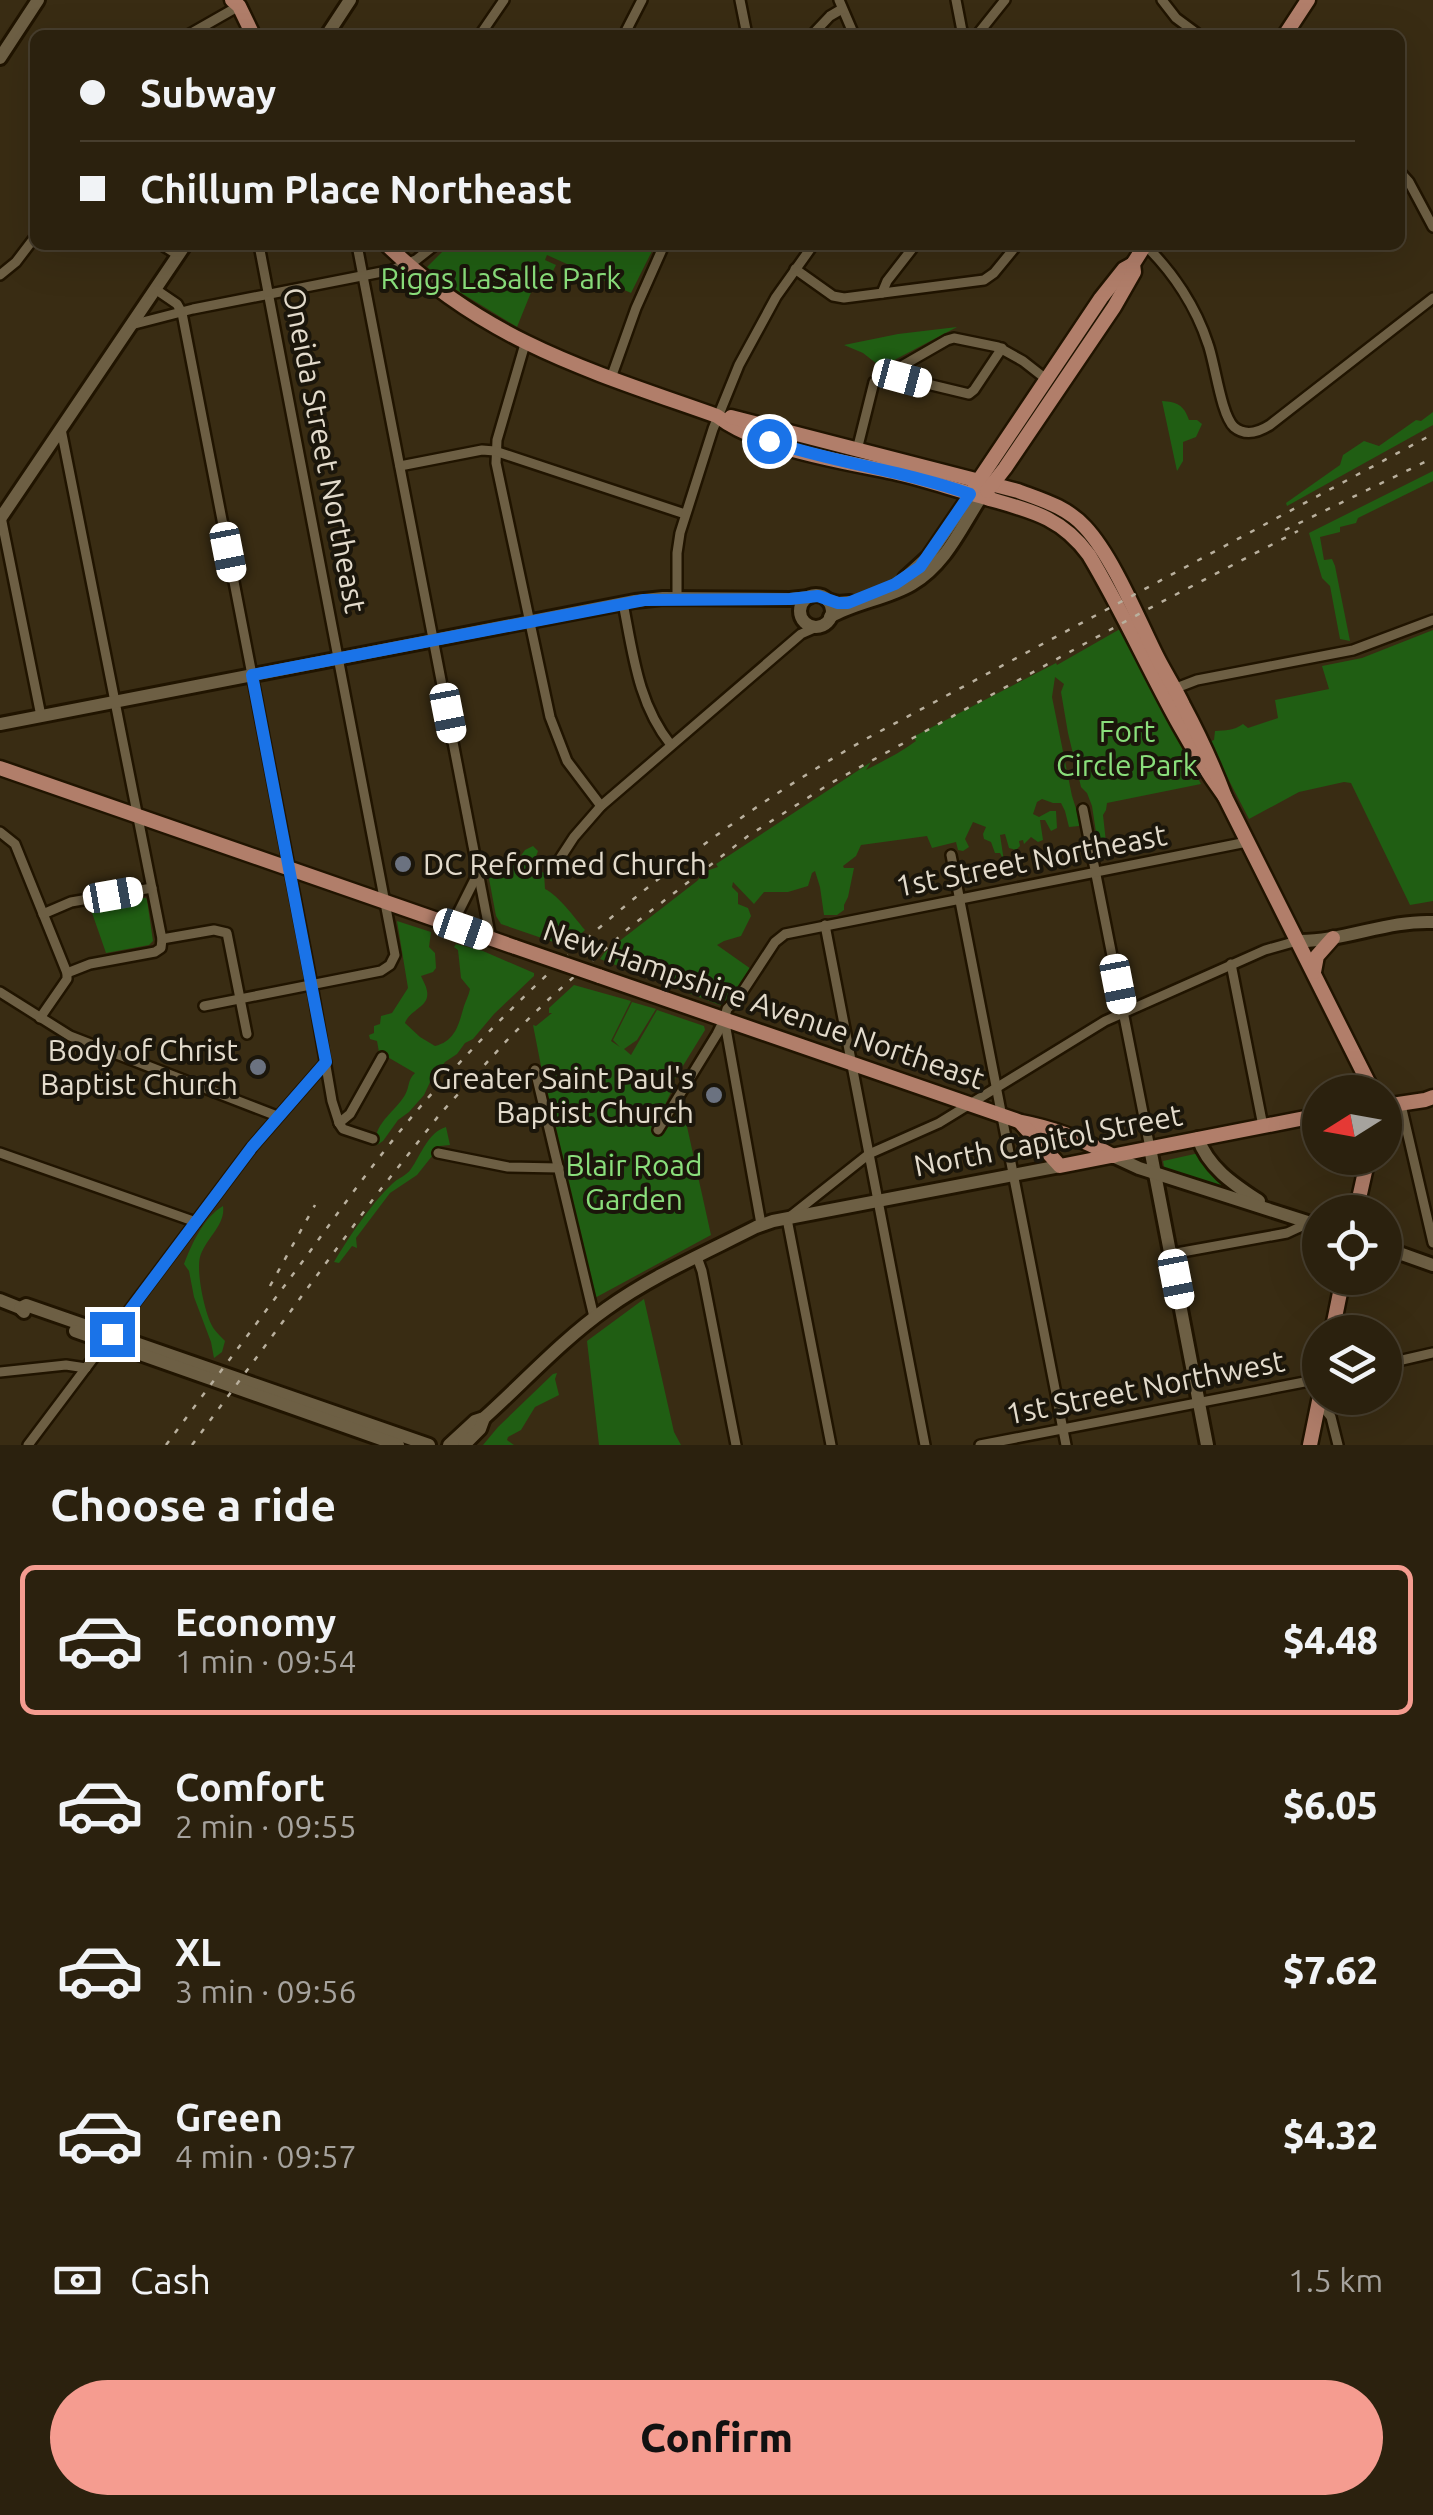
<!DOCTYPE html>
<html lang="en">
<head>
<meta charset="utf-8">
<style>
	body { margin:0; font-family:Ubuntu,sans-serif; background:#332917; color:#f1f3f6; height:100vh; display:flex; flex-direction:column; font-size:38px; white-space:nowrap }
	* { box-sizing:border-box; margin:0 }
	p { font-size:32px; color:#a6a39e }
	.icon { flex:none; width:55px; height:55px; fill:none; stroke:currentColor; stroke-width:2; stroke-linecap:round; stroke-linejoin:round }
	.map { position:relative; height:1445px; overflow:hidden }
	.side { display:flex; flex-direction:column; background:#2b210e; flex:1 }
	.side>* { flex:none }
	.hud { position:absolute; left:30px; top:30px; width:1375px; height:220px; border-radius:15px; box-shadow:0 10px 40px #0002,0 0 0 2px #473e2e; display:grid; align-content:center; height:220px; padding:0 50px; background:#2b210e }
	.needle { width:65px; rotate:259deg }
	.fabs { position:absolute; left:1302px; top:1075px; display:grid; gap:20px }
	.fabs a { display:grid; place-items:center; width:100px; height:100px; border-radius:50%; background:#2b210e; box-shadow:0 10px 40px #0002,0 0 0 2px #473e2e; font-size:50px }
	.end { position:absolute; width:45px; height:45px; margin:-22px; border:12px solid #1a73e8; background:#fff; box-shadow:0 0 0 5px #fff }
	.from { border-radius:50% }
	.car { position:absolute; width:30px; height:60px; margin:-30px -15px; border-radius:12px; box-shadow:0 0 8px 2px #0007; background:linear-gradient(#fff 24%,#345 0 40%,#fff 0 76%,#345 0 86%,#fff 0) }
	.hud b { display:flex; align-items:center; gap:35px; height:95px; font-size:38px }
	.hud b+b { border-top:2px solid #473e2e }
	.hud i { width:25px; height:25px; background:#f1f3f6 }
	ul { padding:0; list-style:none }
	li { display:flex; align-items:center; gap:30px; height:150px; margin:0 20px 15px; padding:0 30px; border:5px solid transparent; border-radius:15px }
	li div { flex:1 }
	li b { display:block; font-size:38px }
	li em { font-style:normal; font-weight:800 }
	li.active { border-color:#f59c90 }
	li>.icon { width:90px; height:90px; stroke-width:1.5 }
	h2 { padding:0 50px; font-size:45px; line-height:120px }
	.pay { display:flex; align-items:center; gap:25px; height:110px; padding:0 50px; font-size:38px }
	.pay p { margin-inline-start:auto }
	.action { display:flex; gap:20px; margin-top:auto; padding:20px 50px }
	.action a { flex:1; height:115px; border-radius:60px; background:#f59c90; color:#111; font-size:40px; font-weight:800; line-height:115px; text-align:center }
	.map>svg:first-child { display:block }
</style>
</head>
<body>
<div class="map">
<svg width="1433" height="1445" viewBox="0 0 1433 1445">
	<rect width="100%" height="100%" fill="#392c13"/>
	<g fill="#205e13">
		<path d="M449,245H655L631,293L547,255L545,260L556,265L546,285L536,280L517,327L453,288L427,267Z"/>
		<path d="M957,327L881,367L863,353L844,345L898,334Z"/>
		<path d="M1162,401C1177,402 1184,405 1189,420H1197L1202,424L1196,437L1183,442V461L1177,471Z"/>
		<path d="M1433,412V425L1287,506L1286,503L1340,465L1343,455L1364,441L1379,446L1416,420L1421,421Z"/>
		<path d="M1433,471V481L1358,518L1356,523L1340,527V532L1320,537L1324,560L1332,559L1335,566L1350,641L1340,639L1330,586L1322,578L1309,533Z"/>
		<path d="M1120,629L1201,784L1107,803L1106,810L1103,815L1106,842L1101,843L1097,839L1092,806L1087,793L1081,787L1068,733L1061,692L1064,684L1055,677L1052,697L1072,796L1079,818V826L1069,827L1065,811L1061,803H1053L1042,799L1037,802L1033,814L1039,817L1050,811H1056L1057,828L1051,831L1045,820H1040L1043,840L1038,842L1031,837L1024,844L1023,840L1019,841L1020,846L1016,850L1009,848L1005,834L1000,835L1004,861L1000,853H995L991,842L984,839L983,834L986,827L973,822L965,839L969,847L963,851L958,850L956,842L932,848L927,836L861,845L856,856L843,866L844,868H854L848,897L844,905V910L837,915H824L820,887L815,871L812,873L808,886L788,892H764L754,904L733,882L732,887L738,893V904L748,908L751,916L741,936L724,941L717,945L751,969L725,1007L600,959L604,953L697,881L706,871L718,867L716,864L871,762L866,770C883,761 900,753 916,741L913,737L1056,663L1057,665Z"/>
		<path d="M1433,630V901L1410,905L1351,783L1344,782L1299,792L1249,819L1209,742L1214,740L1215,731C1226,730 1233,731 1243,724L1248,728L1278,718L1275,700L1329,689L1322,666L1362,658Z"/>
		<path d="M533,846L538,851L535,859L536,868L544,873L545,889C558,895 575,918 585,930L568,947L501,924L496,916L487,868L517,861L525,850Z"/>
		<path d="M139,898H146L147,900L153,941L149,945L106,953L90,907Z"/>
		<path d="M397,921L431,932L429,947L435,953L436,968L433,972L421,976C423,981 426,985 427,991C430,1007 410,1009 405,1023L420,1037L435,1046C456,1041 459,1023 464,1006C466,1000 469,995 470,989L461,978L458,950L454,947L456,944L483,951L534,973V976L494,1014L473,1039L465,1043L457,1054L445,1062L431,1080L424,1095L409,1112L398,1120L383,1141L377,1145L375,1143C376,1121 395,1112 405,1095C410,1086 407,1081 415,1073L379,1052L377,1041L370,1039L369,1035L374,1033V1026L380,1024L381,1016L392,1013L408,988Z"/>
		<path d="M574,985L631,1001L611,1041L620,1047L613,1040L632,1002L656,1009L637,1040L624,1049L631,1055L657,1010L704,1026L705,1030L673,1082L675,1084L664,1107L684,1113L711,1235L593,1299L555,1138L533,1025L536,1026L552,1013H549V1008Z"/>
		<path d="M446,1127L450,1145L440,1146L417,1175L390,1193L356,1238L357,1248L352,1246L339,1263L334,1262C349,1237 371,1204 392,1184C398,1178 406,1176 411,1169C421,1155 428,1132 446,1127Z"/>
		<path d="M1199,1153L1242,1197L1165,1171L1163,1161Z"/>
		<path d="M223,1206C226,1225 205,1239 200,1257C196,1272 205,1316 214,1329C217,1333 221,1337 225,1341L222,1352L214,1358L211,1342L194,1297L189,1271L184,1264C192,1243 204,1217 223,1206Z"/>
		<path d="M644,1299L674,1432L681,1445H599L587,1341Z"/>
		<path d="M557,1373L555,1379L559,1395L535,1407L521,1430L508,1437L507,1440L514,1445H483L498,1427L553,1374Z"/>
	</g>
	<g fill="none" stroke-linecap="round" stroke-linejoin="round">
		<g stroke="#201400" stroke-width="14">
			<g id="street">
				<path d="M740,0L747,35"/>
				<path d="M839,0L854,35"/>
				<path d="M956,0L962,31L966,35"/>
				<path d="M1162,0L1176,18L1199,35"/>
				<path d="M188,35L239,6"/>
				<path d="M480,35L504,0"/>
				<path d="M624,35L642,0"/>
				<path d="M812,35L830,16L842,9"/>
				<path d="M977,35L1005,0"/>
				<path d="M1400,172L1409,182L1433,227"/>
				<path d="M162,245L178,255"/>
				<path d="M357,245L491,939"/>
				<path d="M1145,245C1173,272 1196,307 1208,344C1215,363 1221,415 1234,427C1246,437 1259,432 1270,425L1433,298"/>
				<path d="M795,269L833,296L844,298L984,280L994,273L1017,245"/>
				<path d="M0,275L16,262L35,237"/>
				<path d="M155,289L177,304L182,313L312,985L332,1101L339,1123"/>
				<path d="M882,293L887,281L915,245"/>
				<path d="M131,325L193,309L392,270L416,260L435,245"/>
				<path d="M525,344L497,440L496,463L550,717L567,761L601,806"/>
				<path d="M891,371L894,376L969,394L974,390L1002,348"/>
				<path d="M611,378L636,308L664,245"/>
				<path d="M61,429L162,939L161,948L155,952L90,964L67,973"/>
				<path d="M857,450L874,382L947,340L954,338L998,347L1023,361L1046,379"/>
				<path d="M400,466L482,450L495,451L685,514"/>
				<path d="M1,517L41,716"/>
				<path d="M677,598V553L680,533L713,429L739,365L776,297L813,245"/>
				<path d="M623,603C633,654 638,704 671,745"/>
				<path d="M1171,690L1197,680L1353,650L1433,620"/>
				<path d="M1083,809L1150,1148"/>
				<path d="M0,832L15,844L67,973V979L40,1018"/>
				<path d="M951,855L1066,1445"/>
				<path d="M559,860L574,837L601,806L801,634L817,627"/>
				<path d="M43,914L71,902L152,888"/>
				<path d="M452,925L477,875"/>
				<path d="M825,925L925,1445"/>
				<path d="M162,939L214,930L227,933L247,1034"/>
				<path d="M1231,964L1263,1126"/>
				<path d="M0,992L70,1036L277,1116"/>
				<path d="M204,1006L381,971L390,965L395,955L259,245"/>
				<path d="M725,1023L761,1224"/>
				<path d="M535,1070L594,1317"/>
				<path d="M1401,1105L1433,1243"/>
				<path d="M339,1123L350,1114L382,1057"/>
				<path d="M339,1123L343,1129L373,1139"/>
				<path d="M658,1130L717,1034L724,1020L727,1009L739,997L775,942L785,934L1247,842"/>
				<path d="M0,1153L196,1222"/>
				<path d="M438,1153L508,1167L559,1168"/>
				<path d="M1171,1254L1287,1233L1300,1227L1307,1221"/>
				<path d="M697,1257L702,1271L736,1445"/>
				<path d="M1385,1364L1433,1353"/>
				<path d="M0,1372L66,1365L86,1368"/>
				<path d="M1320,1403L1331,1417L1338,1445"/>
				<path d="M28,1445L252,1147L326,1062"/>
				<path d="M831,1445L787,1219L869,1154L939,1123L1105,1021L1265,950L1297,941"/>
				<path d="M980,1445L1320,1379"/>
			</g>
		</g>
		<g stroke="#201400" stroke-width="18">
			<g id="secondary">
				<path d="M327,35L350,0"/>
				<path d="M0,58L38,0"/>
				<path d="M0,519L185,245"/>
				<path d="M905,578L928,557L971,494"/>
				<circle cx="816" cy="611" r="16"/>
				<path d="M827,600L838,603L850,602"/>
				<path d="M830,617C855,602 887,599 912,584C945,565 961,528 981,497"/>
				<path d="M0,724L635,601L663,598L790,599L809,597"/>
				<path d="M1297,941C1343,942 1387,920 1433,922"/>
				<path d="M1198,1138C1208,1168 1235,1185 1259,1201"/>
				<path d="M1150,1148L1207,1445"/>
				<path d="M1113,1156L1139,1168L1320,1226"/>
				<path d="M1385,1248L1433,1265"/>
				<path d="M0,1300L20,1308L24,1312"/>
				<path d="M20,1308L26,1305L429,1445"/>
				<path d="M75,1331L398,1445"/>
				<path d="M449,1445L475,1421L484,1418C524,1382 562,1340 606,1309C652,1276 705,1253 756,1227L773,1221L1060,1166"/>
				<path d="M464,1445L480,1429L484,1418"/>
			</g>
		</g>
		<g stroke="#201400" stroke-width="19">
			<g id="primary">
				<path d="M232,0L239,6L253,35"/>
				<path d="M1285,35L1308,0"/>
				<path d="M387,245C487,342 590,371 717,416C760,449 841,461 893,472C924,479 953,489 983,497C1027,510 1060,515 1089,555C1137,635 1169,720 1225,797"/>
				<path d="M731,417L1018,491C1042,500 1067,507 1085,527C1113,557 1138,619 1157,657C1165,673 1175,688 1183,705C1199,735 1213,765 1225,797L1373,1092"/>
				<path d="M975,486L1101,298L1124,269L1133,264"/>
				<path d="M987,491L1005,468L1114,307L1134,272L1133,264L1145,245"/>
				<path d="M0,768L515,947"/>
				<path d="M1314,972L1317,956L1333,938"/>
				<path d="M599,976L1021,1122C1053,1128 1084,1140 1113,1156"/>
				<path d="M1385,1106L1425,1100L1433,1097"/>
				<path d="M1021,1123L1060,1166L1320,1115"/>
				<path d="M1356,1212L1368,1158"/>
				<path d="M1332,1332L1343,1278"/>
				<path d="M1310,1445L1320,1396"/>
			</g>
		</g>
		<use href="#street" stroke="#6d5f44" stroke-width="9"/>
		<use href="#secondary" stroke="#6d5f44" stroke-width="12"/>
		<use href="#primary" stroke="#b17e6a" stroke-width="14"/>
		<g stroke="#b9b09e" stroke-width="2.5" stroke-dasharray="5 10" stroke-linecap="butt">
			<path d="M1285,530L1433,458"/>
			<path d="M270,1286L315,1205"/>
			<path d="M166,1445C214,1380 263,1315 311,1250C348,1199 385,1147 427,1099C552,956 699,835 864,740L1433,434"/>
			<path d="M192,1445L374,1198L440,1114L510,1037L549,999L630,927L748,836L831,783L1148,609L1298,531"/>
		</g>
		<g stroke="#201400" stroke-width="19" stroke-linecap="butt">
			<path id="primary-bridge" d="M515,947L599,976"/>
		</g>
		<use href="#primary-bridge" stroke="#b17e6a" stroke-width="14"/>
	</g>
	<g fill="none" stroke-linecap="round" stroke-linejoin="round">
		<path stroke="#1a73e8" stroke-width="12" d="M112,1334L252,1147L326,1062L252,675L644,600L790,599L818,596L838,603H848L895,584L920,567L970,494C905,471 835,463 769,441"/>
	</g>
	<g fill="#6b7280" stroke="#1b160b" stroke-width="4">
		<circle cx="403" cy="864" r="10"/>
		<circle cx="258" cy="1067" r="10"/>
		<circle cx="714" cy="1095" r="10"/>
	</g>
	<g text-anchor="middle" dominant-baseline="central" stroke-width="8" stroke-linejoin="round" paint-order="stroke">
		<g font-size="30" fill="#8adf7b" stroke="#1b160b">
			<text x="501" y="278">Riggs LaSalle Park</text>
			<text x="1127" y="731">Fort<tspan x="1127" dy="34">Circle Park</tspan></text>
			<text x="634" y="1165">Blair Road<tspan x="634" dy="34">Garden</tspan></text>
		</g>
		<g font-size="30" fill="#e3dbcc" stroke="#1b160b">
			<text transform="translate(325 450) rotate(79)">Oneida Street Northeast</text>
			<text transform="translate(1031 860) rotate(-11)">1st Street Northeast</text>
			<text transform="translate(764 1004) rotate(19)">New Hampshire Avenue Northeast</text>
			<text transform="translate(1048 1140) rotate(-11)">North Capitol Street</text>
			<text transform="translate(1145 1387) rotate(-11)">1st Street Northwest</text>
		</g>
		<g font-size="30" fill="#e3dbcc" stroke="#1b160b" text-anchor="end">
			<text x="423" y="864" text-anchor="start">DC Reformed Church</text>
			<text x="238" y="1050">Body of Christ<tspan x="238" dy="34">Baptist Church</tspan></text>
			<text x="694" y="1078">Greater Saint Paul's<tspan x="694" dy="34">Baptist Church</tspan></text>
		</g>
	</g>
</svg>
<div class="fabs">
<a><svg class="needle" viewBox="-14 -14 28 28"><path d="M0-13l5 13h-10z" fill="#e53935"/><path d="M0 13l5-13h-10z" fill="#a6a39e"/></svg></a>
<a><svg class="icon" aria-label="locate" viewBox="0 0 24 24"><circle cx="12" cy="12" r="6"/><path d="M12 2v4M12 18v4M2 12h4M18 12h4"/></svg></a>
<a><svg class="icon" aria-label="layers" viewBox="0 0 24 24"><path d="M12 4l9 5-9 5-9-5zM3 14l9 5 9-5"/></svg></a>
</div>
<i class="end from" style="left:769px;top:441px"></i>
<i class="end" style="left:112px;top:1334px"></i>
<i class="car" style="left:902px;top:378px;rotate:105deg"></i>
<i class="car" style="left:228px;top:552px;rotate:169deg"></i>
<i class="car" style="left:448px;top:713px;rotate:169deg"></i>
<i class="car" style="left:113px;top:895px;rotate:80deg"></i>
<i class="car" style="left:463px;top:929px;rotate:109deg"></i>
<i class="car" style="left:1118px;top:984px;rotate:169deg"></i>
<i class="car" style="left:1176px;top:1279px;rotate:169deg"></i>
<div class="hud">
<b><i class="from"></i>Subway</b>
<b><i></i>Chillum Place Northeast</b>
</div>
</div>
<section class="side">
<h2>Choose a ride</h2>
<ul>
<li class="active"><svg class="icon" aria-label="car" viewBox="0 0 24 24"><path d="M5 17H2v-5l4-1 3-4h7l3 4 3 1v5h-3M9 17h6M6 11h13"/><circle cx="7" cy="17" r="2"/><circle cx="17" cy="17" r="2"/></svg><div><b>Economy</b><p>1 min · 09:54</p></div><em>$4.48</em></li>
<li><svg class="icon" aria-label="car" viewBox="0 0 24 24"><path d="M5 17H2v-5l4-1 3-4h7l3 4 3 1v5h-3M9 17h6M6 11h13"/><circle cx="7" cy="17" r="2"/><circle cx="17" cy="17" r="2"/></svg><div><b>Comfort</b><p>2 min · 09:55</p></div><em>$6.05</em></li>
<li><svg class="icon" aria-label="car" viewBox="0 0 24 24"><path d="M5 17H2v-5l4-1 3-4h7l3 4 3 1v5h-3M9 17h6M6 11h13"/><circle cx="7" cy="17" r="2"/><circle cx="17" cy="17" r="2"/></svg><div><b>XL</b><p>3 min · 09:56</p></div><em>$7.62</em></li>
<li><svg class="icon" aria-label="car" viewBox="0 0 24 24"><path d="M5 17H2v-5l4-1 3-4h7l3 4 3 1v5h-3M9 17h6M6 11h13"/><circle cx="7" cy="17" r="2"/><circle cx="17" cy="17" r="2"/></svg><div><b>Green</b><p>4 min · 09:57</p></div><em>$4.32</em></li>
</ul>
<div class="pay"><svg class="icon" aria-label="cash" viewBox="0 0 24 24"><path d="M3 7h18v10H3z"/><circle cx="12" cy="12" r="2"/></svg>Cash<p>1.5 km</p></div>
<div class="action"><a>Confirm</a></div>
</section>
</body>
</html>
